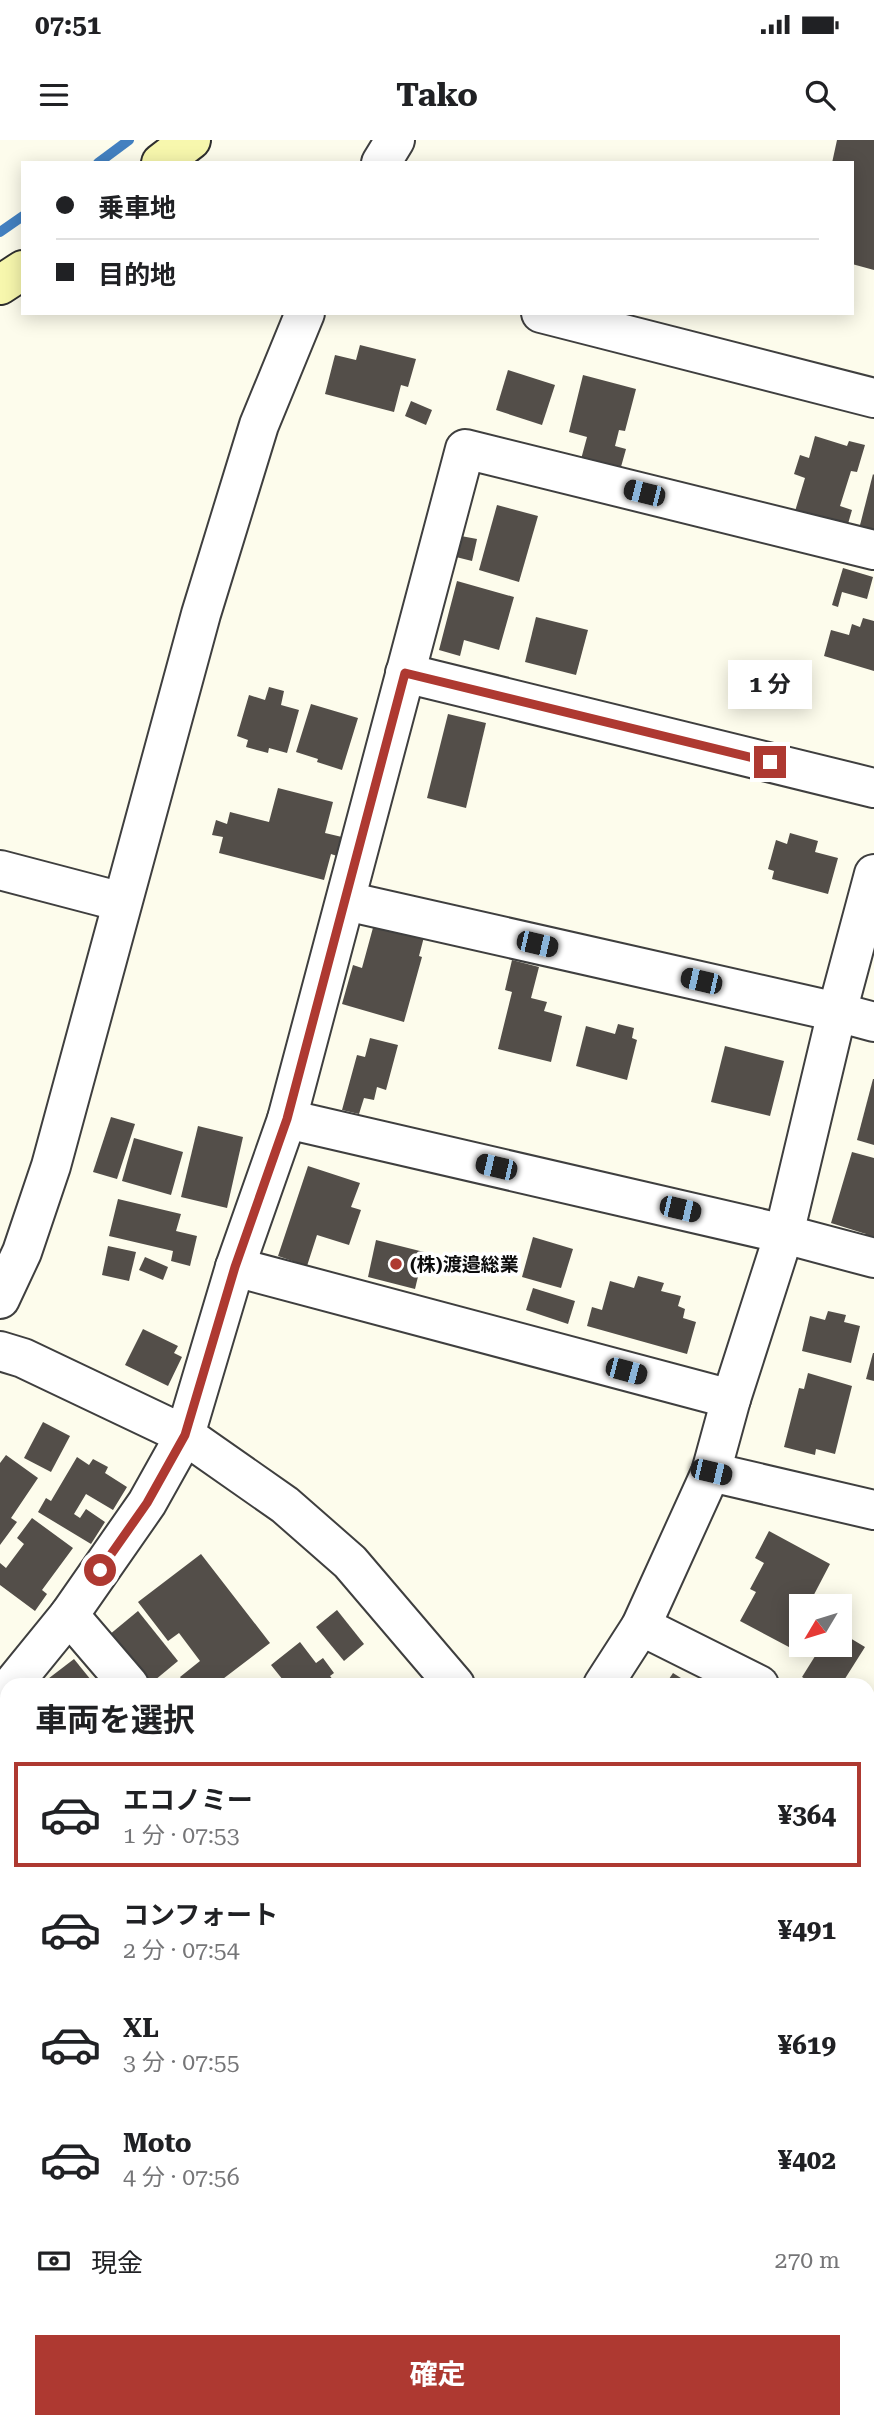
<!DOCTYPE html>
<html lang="ja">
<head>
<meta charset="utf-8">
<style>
	body { margin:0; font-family:"Roboto Serif","Noto Sans JP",serif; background:#f6f6f6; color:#202124; height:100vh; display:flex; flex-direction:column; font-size:26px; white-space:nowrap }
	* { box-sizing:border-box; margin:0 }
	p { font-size:23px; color:#757577 }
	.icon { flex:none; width:38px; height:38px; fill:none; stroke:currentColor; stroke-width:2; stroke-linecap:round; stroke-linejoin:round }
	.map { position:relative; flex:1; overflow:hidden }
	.side { position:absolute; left:0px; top:1538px; width:875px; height:751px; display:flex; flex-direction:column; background:#fff; border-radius:21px 21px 0 0; box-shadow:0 4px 18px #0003 }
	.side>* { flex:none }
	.guide { position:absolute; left:21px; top:21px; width:833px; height:154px; border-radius:0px; box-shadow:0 4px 18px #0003; display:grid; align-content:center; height:154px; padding:0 35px; background:#fff }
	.needle { width:46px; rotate:232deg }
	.controls { position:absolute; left:789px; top:1454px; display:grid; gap:14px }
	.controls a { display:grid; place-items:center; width:63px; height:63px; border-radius:0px; background:#fff; box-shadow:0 4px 18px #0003; font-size:35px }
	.end { position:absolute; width:32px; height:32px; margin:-16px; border:9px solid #ae3931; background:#fff; box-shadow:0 0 0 4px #fff }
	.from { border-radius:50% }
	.bubble { position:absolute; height:49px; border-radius:0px; background:#fff; box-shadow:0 4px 18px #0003; font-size:23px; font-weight:700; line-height:49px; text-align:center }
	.car { position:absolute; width:21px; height:42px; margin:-21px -10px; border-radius:9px; box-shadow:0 0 5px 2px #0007; background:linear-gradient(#222 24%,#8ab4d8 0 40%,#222 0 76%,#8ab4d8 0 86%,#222 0) }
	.guide b { display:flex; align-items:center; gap:24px; height:66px; font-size:26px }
	.guide b+b { border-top:2px solid #e0e0e0 }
	.guide i { width:18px; height:18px; background:#202124 }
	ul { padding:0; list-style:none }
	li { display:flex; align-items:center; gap:21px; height:105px; margin:0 14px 10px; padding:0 21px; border:4px solid transparent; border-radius:0px }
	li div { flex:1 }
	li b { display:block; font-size:26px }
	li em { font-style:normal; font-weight:700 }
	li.active { border-color:#ae3931 }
	li>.icon { width:63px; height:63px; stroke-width:1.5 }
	h2 { padding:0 35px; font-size:32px; line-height:84px }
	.pay { display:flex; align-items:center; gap:18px; height:77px; padding:0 35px; font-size:26px }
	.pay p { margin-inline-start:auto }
	.primary-button { display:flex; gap:14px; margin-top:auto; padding:14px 35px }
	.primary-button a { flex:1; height:80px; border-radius:0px; background:#ae3931; color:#fff; font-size:28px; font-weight:700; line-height:80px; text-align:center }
	.status { display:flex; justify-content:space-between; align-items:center; height:49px; padding:0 35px; background:#fff; direction:ltr }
	.status svg { height:19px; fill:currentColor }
	header { display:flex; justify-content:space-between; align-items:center; height:91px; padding:0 35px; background:#fff; font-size:32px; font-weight:700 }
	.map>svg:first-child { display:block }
</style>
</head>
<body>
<div class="status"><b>07:51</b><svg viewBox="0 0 49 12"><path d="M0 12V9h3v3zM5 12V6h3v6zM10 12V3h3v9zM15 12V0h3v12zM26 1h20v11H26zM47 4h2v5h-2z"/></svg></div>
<header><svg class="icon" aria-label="menu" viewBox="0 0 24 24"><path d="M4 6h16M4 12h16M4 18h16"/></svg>Tako<svg class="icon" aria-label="search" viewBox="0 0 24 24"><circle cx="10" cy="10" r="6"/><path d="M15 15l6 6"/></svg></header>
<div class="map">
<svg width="874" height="2288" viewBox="0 0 874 2288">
	<rect width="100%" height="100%" fill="#fdfcec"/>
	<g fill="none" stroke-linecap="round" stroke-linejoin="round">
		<g stroke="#4380c0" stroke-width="10">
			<path d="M98,23L129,0"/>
			<path d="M0,92L23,76"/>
		</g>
	</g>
	<g fill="#534e49">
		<path d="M837,0H874V130L852,124V23H832Z"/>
		<path d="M360,205L416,219L408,247L401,245L394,272L325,254L335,215L356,220Z"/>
		<path d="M508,230L555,245L542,285L496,270Z"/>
		<path d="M583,235L636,249L625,291L619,290L615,306L626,309L619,334L580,323L587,297L569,292Z"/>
		<path d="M411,261L432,270L426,285L405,276Z"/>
		<path d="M815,296L847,306L849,301L865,305L857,332L851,331L840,366L852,370L845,394L793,378L805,338L794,334L800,315L809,318Z"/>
		<path d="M873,334L874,335V392L859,389Z"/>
		<path d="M497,365L538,376L519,442L479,430Z"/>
		<path d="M461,396L477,399L472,421L456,417Z"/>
		<path d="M843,428L873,437L867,459L842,452L838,467L832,465Z"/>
		<path d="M457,441L514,457L499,510L464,500L460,516L439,510Z"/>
		<path d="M536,477L588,490L576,535L525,522Z"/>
		<path d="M863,478L874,481V531L824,516L831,490L849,495L852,484L860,487Z"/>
		<path d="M269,547L284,551L281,565L299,570L287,613L269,608L268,613L246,607L248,600L237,596L249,555L265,560Z"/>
		<path d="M311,564L358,578L342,630L317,622L318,619L296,612Z"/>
		<path d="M448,574L486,583L466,668L427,658Z"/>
		<path d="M278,648L333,662L325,693L342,697L337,716L331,714L324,740L219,713L223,697L212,695L216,680L227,684L230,672L269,682Z"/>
		<path d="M790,693L818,701L815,712L838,718L828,754L772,739L774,731L768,729L776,700L787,704Z"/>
		<path d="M374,784L424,797L419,816L422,817L404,882L342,864L353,825L362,828Z"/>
		<path d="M512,820L539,827L531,858L547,862L544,871L562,876L551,922L498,909L512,852L505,850Z"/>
		<path d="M618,884L634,888L632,898L637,900L627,940L576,926L586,886L615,894Z"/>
		<path d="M370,898L398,905L386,950L377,947L374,960L364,958L359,974L342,970L357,915L365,917Z"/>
		<path d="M725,906L784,921L770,976L711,962Z"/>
		<path d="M873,939H874V1005L857,1000Z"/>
		<path d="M111,977L135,984L117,1039L93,1032Z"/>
		<path d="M198,986L243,997L227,1068L181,1057Z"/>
		<path d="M134,998L183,1012L171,1055L122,1041Z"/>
		<path d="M852,1012L874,1018V1108L863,1105L866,1094L831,1083Z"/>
		<path d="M308,1026L360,1043L351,1067L361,1070L349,1105L317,1095L307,1126L278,1116Z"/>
		<path d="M118,1059L181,1074L176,1091L197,1096L190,1126L171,1121L173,1111L109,1096Z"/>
		<path d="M533,1097L573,1109L561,1148L522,1137Z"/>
		<path d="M376,1100L424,1112L415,1149L368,1137Z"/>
		<path d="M108,1106L136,1112L129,1141L102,1135Z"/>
		<path d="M145,1117L168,1127L163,1140L139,1130Z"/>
		<path d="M638,1136L664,1143L661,1151L681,1156L678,1166L685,1169L683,1178L696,1182L687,1214L587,1186L592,1167L602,1170L610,1141L634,1148Z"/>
		<path d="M533,1148L575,1161L568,1184L526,1170Z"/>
		<path d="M828,1171L846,1175L844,1182L860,1186L851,1223L802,1211L810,1176L825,1180Z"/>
		<path d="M143,1189L178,1206L174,1213L182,1217L168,1246L125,1225Z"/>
		<path d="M873,1213H874V1241L866,1239Z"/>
		<path d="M808,1233L852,1246L835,1314L816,1309L815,1315L784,1307L799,1248L804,1249Z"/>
		<path d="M43,1282L70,1296L51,1332L24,1318Z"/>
		<path d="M6,1315L38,1338L11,1378L17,1382L0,1405V1323Z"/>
		<path d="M77,1317L89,1325L93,1319L108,1327L105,1333L127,1347L113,1370L86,1354L74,1374L80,1378L86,1369L105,1382L91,1404L38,1372L46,1358L51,1361Z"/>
		<path d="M32,1378L73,1408L42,1450L47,1454L35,1471L0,1445V1423L6,1428L24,1404L17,1398Z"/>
		<path d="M769,1391L830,1424L808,1466H802V1479L797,1486L802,1488V1505H809L804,1515L740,1481L756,1452L750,1449L764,1423L755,1418Z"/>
		<path d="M201,1414L270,1503L215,1545H186L180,1537L200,1521L179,1493L168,1501L138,1462Z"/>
		<path d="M337,1470L364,1504L344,1521L316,1487Z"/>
		<path d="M138,1471L178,1521L149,1545L109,1495Z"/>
		<path d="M840,1492L865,1507L841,1545H815L802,1537L822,1505H840Z"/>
		<path d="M300,1502L316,1523L323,1518L334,1533L330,1536L337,1545H287L271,1525Z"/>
		<path d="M74,1519L95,1545H40Z"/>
		<path d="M673,1533L692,1545H665Z"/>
		<path d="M7,1600V1663L1,1668L0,1606Z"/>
		<path d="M874,1703V1736L868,1729V1708Z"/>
		<path d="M0,1779L7,1789V1808L0,1813Z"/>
		<path d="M7,1841V1911L0,1917V1847Z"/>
		<path d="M0,1964L7,1973V1990L0,1995Z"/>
		<path d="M7,2240V2282H21L14,2288H6L0,2281V2245Z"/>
		<path d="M56,2282H61L66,2288H48Z"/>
		<path d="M162,2282H230L222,2288H163Z"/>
	</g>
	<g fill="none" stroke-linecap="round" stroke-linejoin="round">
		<g stroke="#3f3f3f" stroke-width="42">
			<g id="minor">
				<path d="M541,173L874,258"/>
				<path d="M405,533L874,648"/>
				<path d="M0,730L122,762"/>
				<path d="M346,761L837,872L874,882"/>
				<path d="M287,979L784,1094L874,1118"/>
				<path d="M235,1127L731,1259"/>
				<path d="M0,1211L23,1218L185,1295L285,1365L350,1422L455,1545"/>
				<path d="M711,1332L874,1370"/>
				<path d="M69,1475L129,1545"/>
				<path d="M641,1486L759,1545"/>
				<path d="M12,1545L69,1475L147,1363L185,1295L235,1127L287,979L465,309L874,410"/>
				<path d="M603,1545L641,1486L711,1332L731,1259L784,1094L837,872L874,734"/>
				<path d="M868,1615L874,1619"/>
				<path d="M0,1748L7,1756"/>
				<path d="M868,1840L874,1836"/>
				<path d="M0,2044L7,2038"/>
				<path d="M868,2047L874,2054"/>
				<path d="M0,2108L7,2117"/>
				<path d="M147,2282L152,2288"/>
				<path d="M250,2288L258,2282"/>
				<path d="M525,2288L533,2282"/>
			</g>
		</g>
		<g stroke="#3f3f3f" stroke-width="42">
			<g id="tertiary">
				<path d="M381,23L395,0"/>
				<path d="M0,1159L22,1112L51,1026L201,474L259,285L305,173"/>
			</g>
		</g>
		<g stroke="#2e2e2e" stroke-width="42">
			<g id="secondary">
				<path d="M161,23L191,0"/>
				<path d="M0,145L23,130"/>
			</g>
		</g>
		<use href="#minor" stroke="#fff" stroke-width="38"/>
		<use href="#tertiary" stroke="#fff" stroke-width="38"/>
		<use href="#secondary" stroke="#f7f7ad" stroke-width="38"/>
	</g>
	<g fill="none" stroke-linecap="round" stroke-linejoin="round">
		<path stroke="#ae3931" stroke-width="9" d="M100,1430L147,1363L185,1295L235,1127L287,979L405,533L770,622"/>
	</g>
	<circle fill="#ae3931" stroke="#fff" stroke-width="2.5" cx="396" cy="1124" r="7"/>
	<g text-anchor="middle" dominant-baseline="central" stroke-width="7" stroke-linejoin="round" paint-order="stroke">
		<g font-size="19" font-weight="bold" fill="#0c0c0c" stroke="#fff" text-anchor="start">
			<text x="410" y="1124">(株)渡邉総業</text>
		</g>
	</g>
</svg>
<div class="controls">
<a><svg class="needle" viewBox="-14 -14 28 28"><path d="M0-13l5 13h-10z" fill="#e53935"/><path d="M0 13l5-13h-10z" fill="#757577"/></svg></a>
</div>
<i class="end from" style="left:100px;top:1430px"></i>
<i class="end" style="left:770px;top:622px"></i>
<div class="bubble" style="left:728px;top:520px;width:84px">1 分</div>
<i class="car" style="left:644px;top:353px;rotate:284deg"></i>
<i class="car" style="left:537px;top:804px;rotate:103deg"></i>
<i class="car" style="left:701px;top:841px;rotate:283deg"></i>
<i class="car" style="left:496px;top:1027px;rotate:283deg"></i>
<i class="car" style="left:680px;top:1069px;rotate:103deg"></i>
<i class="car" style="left:626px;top:1231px;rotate:105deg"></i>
<i class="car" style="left:711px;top:1332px;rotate:103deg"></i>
<div class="guide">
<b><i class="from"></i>乗車地</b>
<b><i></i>目的地</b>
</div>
<section class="side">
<h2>車両を選択</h2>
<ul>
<li class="active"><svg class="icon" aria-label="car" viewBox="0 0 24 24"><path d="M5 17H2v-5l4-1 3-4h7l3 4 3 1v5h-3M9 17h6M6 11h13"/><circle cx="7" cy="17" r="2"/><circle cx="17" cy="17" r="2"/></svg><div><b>エコノミー</b><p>1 分 · 07:53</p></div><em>¥364</em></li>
<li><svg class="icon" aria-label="car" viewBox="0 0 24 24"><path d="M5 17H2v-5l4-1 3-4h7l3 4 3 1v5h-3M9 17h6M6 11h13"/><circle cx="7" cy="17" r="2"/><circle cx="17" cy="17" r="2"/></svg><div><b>コンフォート</b><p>2 分 · 07:54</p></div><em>¥491</em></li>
<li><svg class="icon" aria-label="car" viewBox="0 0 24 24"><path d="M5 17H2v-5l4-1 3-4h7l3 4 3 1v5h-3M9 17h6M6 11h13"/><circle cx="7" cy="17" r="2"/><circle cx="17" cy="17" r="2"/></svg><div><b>XL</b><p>3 分 · 07:55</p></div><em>¥619</em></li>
<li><svg class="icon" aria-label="car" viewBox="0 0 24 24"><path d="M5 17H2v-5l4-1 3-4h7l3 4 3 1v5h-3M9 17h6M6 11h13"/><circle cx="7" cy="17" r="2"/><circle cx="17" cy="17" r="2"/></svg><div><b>Moto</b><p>4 分 · 07:56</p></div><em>¥402</em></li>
</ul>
<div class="pay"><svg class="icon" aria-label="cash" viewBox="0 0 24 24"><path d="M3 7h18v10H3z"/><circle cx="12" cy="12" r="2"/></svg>現金<p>270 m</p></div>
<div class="primary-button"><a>確定</a></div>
</section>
</div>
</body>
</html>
